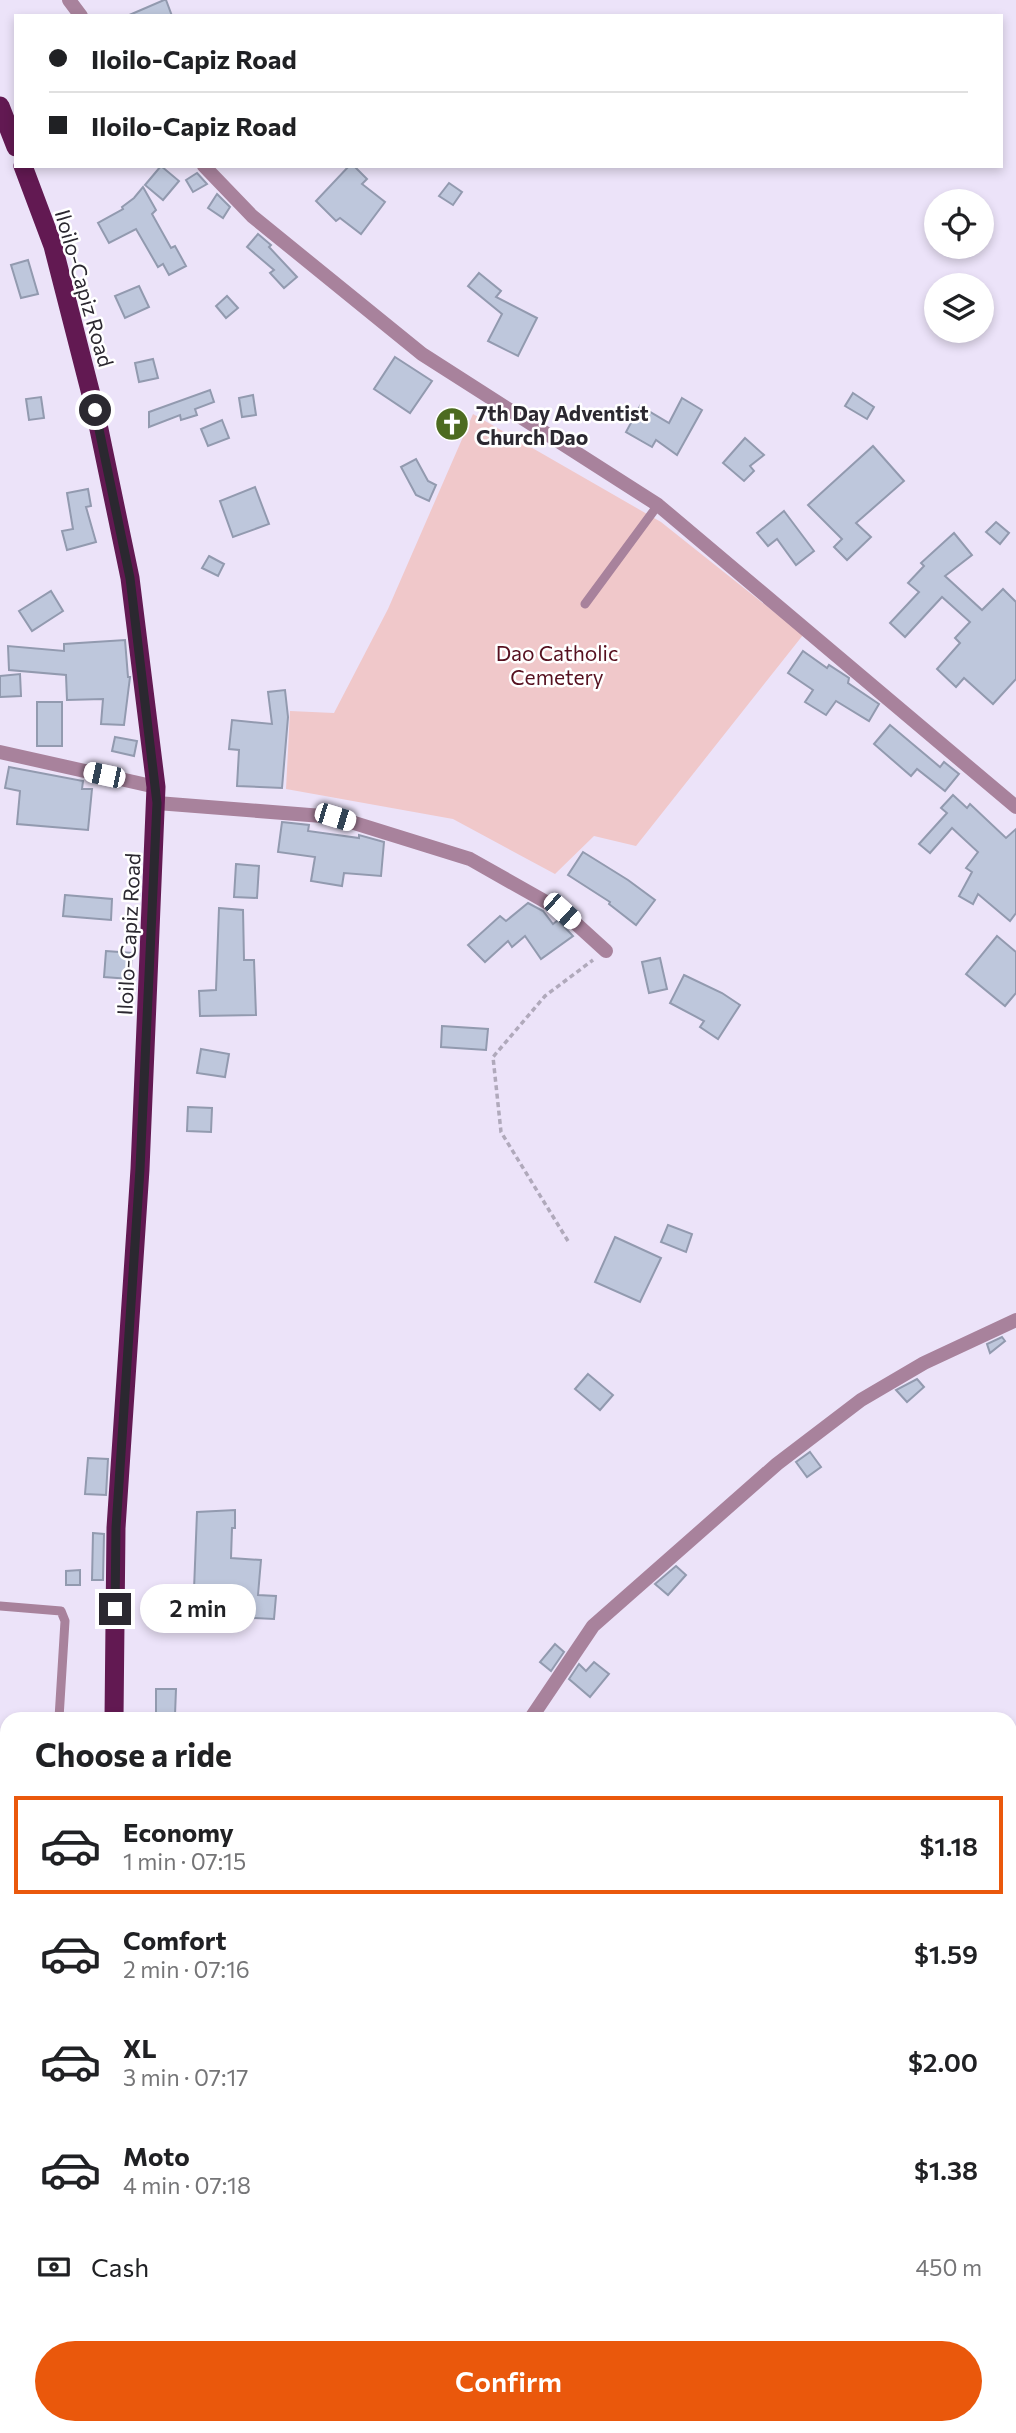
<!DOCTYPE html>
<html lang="en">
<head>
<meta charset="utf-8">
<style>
	body { margin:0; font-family:Commissioner,sans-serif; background:#f6f6f6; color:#202124; height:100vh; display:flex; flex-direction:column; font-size:26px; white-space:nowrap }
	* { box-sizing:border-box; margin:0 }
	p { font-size:23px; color:#757577 }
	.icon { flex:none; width:38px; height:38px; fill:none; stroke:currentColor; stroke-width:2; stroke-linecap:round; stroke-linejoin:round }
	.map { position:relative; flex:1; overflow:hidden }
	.side { position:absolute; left:0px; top:1712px; width:1017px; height:723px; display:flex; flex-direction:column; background:#fff; border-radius:21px 21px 0 0; box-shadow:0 4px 10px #0003 }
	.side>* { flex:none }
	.banner { position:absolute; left:14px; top:14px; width:989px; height:154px; border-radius:0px; box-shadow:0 4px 10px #0003; display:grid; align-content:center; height:154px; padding:0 35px; background:#fff }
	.controls { position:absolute; left:924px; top:189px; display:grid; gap:14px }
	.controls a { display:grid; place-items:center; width:70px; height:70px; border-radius:50%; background:#fff; box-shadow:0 4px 10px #0003; font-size:35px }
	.end { position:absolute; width:32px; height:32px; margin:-16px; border:9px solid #2b2830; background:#fff; box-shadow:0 0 0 4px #fff }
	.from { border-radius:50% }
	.bubble { position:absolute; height:49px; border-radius:24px; background:#fff; box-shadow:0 4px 10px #0003; font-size:23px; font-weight:600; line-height:49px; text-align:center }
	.car { position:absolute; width:21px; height:42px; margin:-21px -10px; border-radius:9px; box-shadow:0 0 5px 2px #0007; background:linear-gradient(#fff 24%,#345 0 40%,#fff 0 76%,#345 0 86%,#fff 0) }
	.banner b { display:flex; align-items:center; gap:24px; height:66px; font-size:26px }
	.banner b+b { border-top:2px solid #e0e0e0 }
	.banner i { width:18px; height:18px; background:#202124 }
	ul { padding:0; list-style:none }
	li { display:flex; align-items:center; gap:21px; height:98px; margin:0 14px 10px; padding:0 21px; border:4px solid transparent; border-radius:0px }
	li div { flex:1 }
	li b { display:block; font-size:26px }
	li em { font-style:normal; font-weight:600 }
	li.selected { border-color:#ea580c }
	li>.icon { width:63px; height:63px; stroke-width:1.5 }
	h2 { padding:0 35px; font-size:32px; line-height:84px }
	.pay { display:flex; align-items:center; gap:18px; height:77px; padding:0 35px; font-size:26px }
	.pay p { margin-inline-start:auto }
	.cta { display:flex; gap:14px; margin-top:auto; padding:14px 35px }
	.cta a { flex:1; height:80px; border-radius:42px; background:#ea580c; color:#fff; font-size:28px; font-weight:600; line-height:80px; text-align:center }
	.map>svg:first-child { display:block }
</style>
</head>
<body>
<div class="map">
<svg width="1016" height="2433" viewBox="0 0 1016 2433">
	<rect width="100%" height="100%" fill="#ece3f9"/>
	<path fill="#f0c8ca" d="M473,414L661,522L803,635L636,846L594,836L555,874L453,819L286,789L290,711L334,713L388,609Z"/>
	<g fill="#97ceec">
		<path d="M1016,2068V2149L1010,2156V2074Z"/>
		<path d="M870,2427H948L949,2433H871Z"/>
	</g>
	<g fill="#bec7dc" stroke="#929aaf" stroke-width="2">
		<path d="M166,0L172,16H127L164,0Z"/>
		<path d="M161,166L179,181L163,200L145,185Z"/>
		<path d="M349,166H354L367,179L362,184L385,202L361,234L340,218L336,221L316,201Z"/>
		<path d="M197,173L207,184L193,192L186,180Z"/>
		<path d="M449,183L462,192L453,205L439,196Z"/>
		<path d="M143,187L156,210L152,214L171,248L175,246L186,266L169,275L163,264L158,267L136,229L109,243L98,223L123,209L122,207L134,198Z"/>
		<path d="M217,194L230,207L223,218L208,208Z"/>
		<path d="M258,234L271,245L269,247L297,277L284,288L270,273L274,270L247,247Z"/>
		<path d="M28,260L38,294L21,298L11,265Z"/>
		<path d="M479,273L501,291L496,297L537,318L518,356L488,341L502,314L468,286Z"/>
		<path d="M139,286L149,307L125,318L115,296Z"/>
		<path d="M227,296L238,308L226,318L216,306Z"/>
		<path d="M395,357L432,381L410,413L374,389Z"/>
		<path d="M153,359L158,378L139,382L135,363Z"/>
		<path d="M210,390L214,402L195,409L197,415L181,420L180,415L149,427V412Z"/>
		<path d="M853,393L874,407L867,419L845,406Z"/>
		<path d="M253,395L256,415L242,417L239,398Z"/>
		<path d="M41,397L44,418L29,420L26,399Z"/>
		<path d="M682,398L702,410L677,455L656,440L652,447L626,432L640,406L669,423Z"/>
		<path d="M222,420L229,438L208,446L201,429Z"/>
		<path d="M745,438L764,455L750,466L754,471L744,481L723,463Z"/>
		<path d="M873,446L904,481L856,523L871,537L847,560L834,547L842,539L808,505Z"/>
		<path d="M416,459L428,481L436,485L429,501L416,495L401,467Z"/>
		<path d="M255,487L269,524L233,537L220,501Z"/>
		<path d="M88,489L91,506L86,507L96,542L67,550L62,531L73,529L67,493Z"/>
		<path d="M784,511L814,551L796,565L777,539L768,546L757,533Z"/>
		<path d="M996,522L1009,533L1000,544L986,532Z"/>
		<path d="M954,533L972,555L945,576L982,610L1003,589L1016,602V679L993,704L964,678L956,687L937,669L960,643L955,638L970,622L942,597L905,637L890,623L919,592L908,583L924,566L921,563Z"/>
		<path d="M209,556L224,564L218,576L202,568Z"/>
		<path d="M51,591L63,611L32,631L19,611Z"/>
		<path d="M125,640L128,677H130L124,725L101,724L103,699L67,700L66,675L9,670L8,646L64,651V644Z"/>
		<path d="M803,651L827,668L829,665L849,678L848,683L879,704L869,721L836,701L826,715L805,702L813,690L788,673Z"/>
		<path d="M20,674L21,696L0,697V676Z"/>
		<path d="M285,690L288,717L282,788L237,786L239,750L229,749L232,720L272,724L268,692Z"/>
		<rect x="37" y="702" width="25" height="44"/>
		<path d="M890,725L940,767L944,762L959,774L945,791L917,769L911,776L874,744Z"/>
		<path d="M115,737L137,741L134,756L112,751Z"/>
		<path d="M9,767L83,781L82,789H92L88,830L17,824L20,791L5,788Z"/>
		<path d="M953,795L967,808L970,804L1006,838L1016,829V913L1010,921L978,894L973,904L959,896L972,872L966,868L978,852L952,828L930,853L919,844L947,813L941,808Z"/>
		<path d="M282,822L309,825L308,831L359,838V835L384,842L381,876L344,873L342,886L311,881L315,857L278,852Z"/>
		<path d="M583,852L628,880L655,900L636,925L609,904L610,902L568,875Z"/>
		<path d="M236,864L259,866L257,898L234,897Z"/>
		<path d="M65,895L112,899L111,920L63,916Z"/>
		<path d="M528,903L543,911L553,924L558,920L573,936L541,959L525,936L512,947L508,941L485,962L468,945L500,916L506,921Z"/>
		<path d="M219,908L243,910L244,960H254L256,1015L200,1016L199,991L216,990Z"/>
		<path d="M997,936L1016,952V993L1005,1006L966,974Z"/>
		<path d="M106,951L132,953L130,979L104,977Z"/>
		<path d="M660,958L667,989L649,993L642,962Z"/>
		<path d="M684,975L722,993L740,1005L718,1039L700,1027L704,1021L670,1003Z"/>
		<path d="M442,1026L488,1029L486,1050L441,1047Z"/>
		<path d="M201,1049L229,1054L225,1077L197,1073Z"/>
		<path d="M188,1107L212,1108L211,1132L187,1131Z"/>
		<path d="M668,1225L692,1234L686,1252L661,1242Z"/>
		<path d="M615,1237L661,1258L640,1302L595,1282Z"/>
		<path d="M1002,1337L1005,1341L990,1353L987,1344Z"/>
		<path d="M588,1374L613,1395L600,1410L575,1389Z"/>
		<path d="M917,1379L924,1387L907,1402L896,1390Z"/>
		<path d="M810,1452L821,1467L807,1477L796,1462Z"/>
		<path d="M88,1458L108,1459L106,1495L85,1494Z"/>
		<path d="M235,1510V1528H232L231,1558L261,1560L258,1595L276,1596L274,1619L188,1615L189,1590H194L197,1512Z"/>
		<path d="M93,1533L104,1534L103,1580H92Z"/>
		<path d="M676,1566L686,1575L668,1595L655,1584Z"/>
		<path d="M80,1570V1585H66V1571Z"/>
		<path d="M555,1644L564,1652L551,1671L540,1662Z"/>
		<path d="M594,1662L609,1674L590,1697L569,1679L579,1664L586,1671Z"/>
		<path d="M156,1689H176L175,1715H156Z"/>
	</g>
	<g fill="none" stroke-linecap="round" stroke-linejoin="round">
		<path stroke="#b0a9bb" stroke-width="3.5" stroke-dasharray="5 3.5" stroke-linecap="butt" d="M568,1241L501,1132L493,1057L545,996L593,960"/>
		<g stroke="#a8829c" stroke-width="9">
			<path d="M585,604L658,505"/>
			<path d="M0,1606L61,1611L65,1621L59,1718"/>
		</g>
		<g stroke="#a8829c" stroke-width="14">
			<path d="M0,752L156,787"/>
			<path d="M157,803L335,817L470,859L562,911L606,951"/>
			<path d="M531,1718L593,1626L777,1464L861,1400L924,1363L1016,1320"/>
			<path d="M0,2301L7,2302"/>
			<path d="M44,2433L49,2427"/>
		</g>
		<g stroke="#a8829c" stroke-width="14">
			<path d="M69,0L81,16"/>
			<path d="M204,166L252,216L422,354L658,505L1016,807"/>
		</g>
		<g stroke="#621952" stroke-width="19">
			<path d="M0,106L16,147"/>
			<path d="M23,166L53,246L95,410L130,578L156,787L140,1169L116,1528L114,1718"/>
			<path d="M130,2427V2433"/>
		</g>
	</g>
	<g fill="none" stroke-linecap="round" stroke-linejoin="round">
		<path stroke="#2b2830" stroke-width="9" d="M95,410L130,578L157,803L140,1169L116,1528L115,1609"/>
	</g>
	<defs>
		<g id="church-disc" transform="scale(1.75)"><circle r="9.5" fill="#4d6b20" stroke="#fff"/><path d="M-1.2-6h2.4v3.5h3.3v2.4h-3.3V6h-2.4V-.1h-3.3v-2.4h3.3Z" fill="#fff"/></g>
	</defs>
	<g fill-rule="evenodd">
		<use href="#church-disc" x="452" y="424"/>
	</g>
	<g text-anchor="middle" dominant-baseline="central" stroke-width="5" stroke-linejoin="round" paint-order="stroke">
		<g font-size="21" fill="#2b2830" stroke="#fff">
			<text transform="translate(85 288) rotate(74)">Iloilo-Capiz Road</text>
			<text transform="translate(128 934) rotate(-87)">Iloilo-Capiz Road</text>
		</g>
		<g font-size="21" font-weight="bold" fill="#2b2830" stroke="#fff" text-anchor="start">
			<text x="476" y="412">7th Day Adventist<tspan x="476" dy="24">Church Dao</tspan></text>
		</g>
		<g font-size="21" fill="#56101f" stroke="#fff">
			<text x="557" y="652">Dao Catholic<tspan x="557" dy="24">Cemetery</tspan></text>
		</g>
	</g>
</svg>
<div class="controls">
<a><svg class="icon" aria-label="locate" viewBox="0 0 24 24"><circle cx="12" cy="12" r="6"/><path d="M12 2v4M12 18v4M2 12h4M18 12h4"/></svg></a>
<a><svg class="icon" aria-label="layers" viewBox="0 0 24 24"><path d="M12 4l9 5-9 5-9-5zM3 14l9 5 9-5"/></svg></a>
</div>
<i class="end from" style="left:95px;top:410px"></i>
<i class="end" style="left:115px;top:1609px"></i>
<div class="bubble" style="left:140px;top:1584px;width:116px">2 min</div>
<i class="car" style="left:104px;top:775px;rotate:282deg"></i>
<i class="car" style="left:335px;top:817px;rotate:107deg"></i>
<i class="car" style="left:562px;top:911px;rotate:132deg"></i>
<div class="banner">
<b><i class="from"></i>Iloilo-Capiz Road</b>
<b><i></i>Iloilo-Capiz Road</b>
</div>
<section class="side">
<h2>Choose a ride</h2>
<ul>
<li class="selected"><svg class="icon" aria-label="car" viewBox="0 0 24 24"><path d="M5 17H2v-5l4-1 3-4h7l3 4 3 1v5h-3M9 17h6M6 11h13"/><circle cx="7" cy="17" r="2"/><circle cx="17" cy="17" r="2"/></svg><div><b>Economy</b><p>1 min · 07:15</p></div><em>$1.18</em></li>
<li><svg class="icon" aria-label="car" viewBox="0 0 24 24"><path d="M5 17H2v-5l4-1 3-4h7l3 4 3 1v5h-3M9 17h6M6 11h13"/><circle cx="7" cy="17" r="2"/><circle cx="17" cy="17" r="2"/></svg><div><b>Comfort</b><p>2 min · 07:16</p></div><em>$1.59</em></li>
<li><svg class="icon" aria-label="car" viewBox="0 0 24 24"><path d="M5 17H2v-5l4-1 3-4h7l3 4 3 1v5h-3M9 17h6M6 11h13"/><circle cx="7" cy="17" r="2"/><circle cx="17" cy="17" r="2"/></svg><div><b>XL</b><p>3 min · 07:17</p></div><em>$2.00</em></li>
<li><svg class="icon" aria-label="car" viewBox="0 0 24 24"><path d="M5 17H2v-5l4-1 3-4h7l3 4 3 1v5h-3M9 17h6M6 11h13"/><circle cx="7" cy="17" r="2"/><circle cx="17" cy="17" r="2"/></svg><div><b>Moto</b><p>4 min · 07:18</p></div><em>$1.38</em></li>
</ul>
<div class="pay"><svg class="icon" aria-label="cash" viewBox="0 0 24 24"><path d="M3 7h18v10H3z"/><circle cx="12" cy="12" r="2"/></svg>Cash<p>450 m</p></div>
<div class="cta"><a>Confirm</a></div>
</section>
</div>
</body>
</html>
